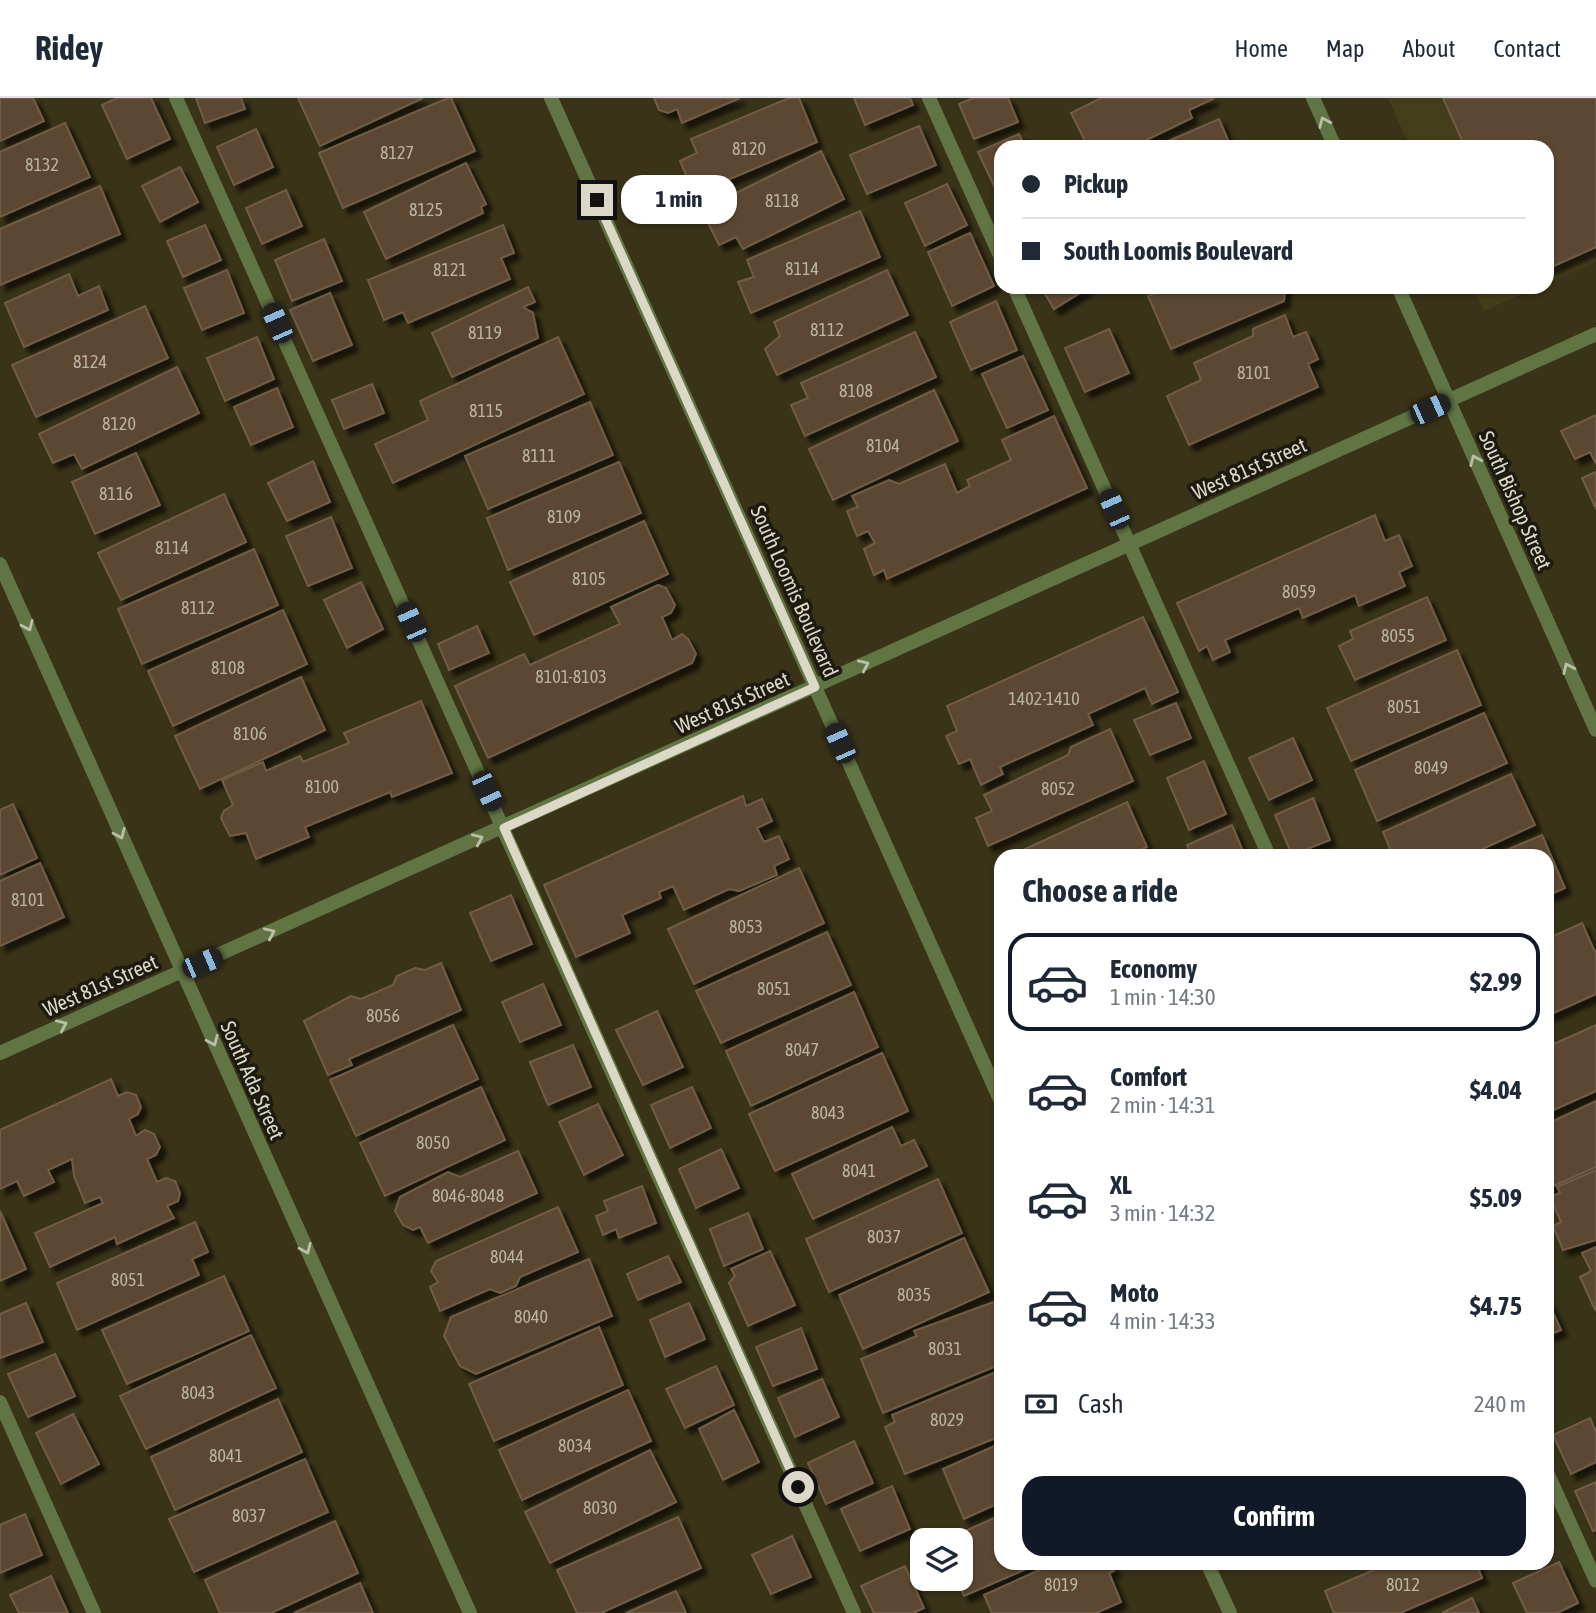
<!DOCTYPE html>
<html lang="en">
<head>
<meta charset="utf-8">
<style>
	body { margin:0; font-family:"Asap Condensed",sans-serif; background:#f6f6f7; color:#1f2937; height:100vh; display:flex; flex-direction:column; font-size:26px; white-space:nowrap }
	* { box-sizing:border-box; margin:0 }
	p { font-size:23px; color:#747a83 }
	.icon { flex:none; width:38px; height:38px; fill:none; stroke:currentColor; stroke-width:2; stroke-linecap:round; stroke-linejoin:round }
	.map { position:relative; flex:1; overflow:hidden }
	.side { position:absolute; left:994px; top:751px; width:560px; height:721px; display:flex; flex-direction:column; background:#fff; border-radius:21px; box-shadow:0 2px 5px #0004 }
	.side>* { flex:none }
	.top-card { position:absolute; left:994px; top:42px; width:560px; height:154px; border-radius:21px; box-shadow:0 2px 5px #0004; display:grid; align-content:center; height:154px; padding:0 28px; background:#fff }
	.controls { position:absolute; left:910px; top:1430px; display:grid; gap:14px }
	.controls a { display:grid; place-items:center; width:63px; height:63px; border-radius:14px; background:#fff; box-shadow:0 2px 5px #0004; font-size:35px }
	.end { position:absolute; width:32px; height:32px; margin:-16px; border:9px solid #dbd8c8; background:#111; box-shadow:0 0 0 4px #111 }
	.from { border-radius:50% }
	.bubble { position:absolute; height:49px; border-radius:21px; background:#fff; box-shadow:0 2px 5px #0004; font-size:23px; font-weight:700; line-height:49px; text-align:center }
	.car { position:absolute; width:21px; height:42px; margin:-21px -10px; border-radius:9px; box-shadow:0 0 5px 2px #0007; background:linear-gradient(#222 24%,#8ab4d8 0 40%,#222 0 76%,#8ab4d8 0 86%,#222 0) }
	.top-card b { display:flex; align-items:center; gap:24px; height:66px; font-size:26px }
	.top-card b+b { border-top:2px solid #e0e1e3 }
	.top-card i { width:18px; height:18px; background:#1f2937 }
	ul { padding:0; list-style:none }
	li { display:flex; align-items:center; gap:21px; height:98px; margin:0 14px 10px; padding:0 14px; border:4px solid transparent; border-radius:21px }
	li div { flex:1 }
	li b { display:block; font-size:26px }
	li em { font-style:normal; font-weight:700 }
	li.current { border-color:#111827 }
	li>.icon { width:63px; height:63px; stroke-width:1.5 }
	h2 { padding:0 28px; font-size:32px; line-height:84px }
	.pay { display:flex; align-items:center; gap:18px; height:77px; padding:0 28px; font-size:26px }
	.pay p { margin-inline-start:auto }
	.action { display:flex; gap:14px; margin-top:auto; padding:14px 28px }
	.action a { flex:1; height:80px; border-radius:21px; background:#111827; color:#fff; font-size:28px; font-weight:700; line-height:80px; text-align:center }
	header { display:flex; align-items:center; gap:42px; box-sizing:border-box; height:98px; padding:0 35px; background:#fff; border-bottom:2px solid #e0e1e3 }
	header strong { font-size:33px }
	nav { display:flex; gap:38px; margin-inline-start:auto; font-size:24px }
	.map>svg:first-child { display:block }
</style>
</head>
<body>
<header>
<strong>Ridey</strong>
<nav><a>Home</a><a>Map</a><a>About</a><a>Contact</a></nav>
</header>
<div class="map">
<svg width="1596" height="1515" viewBox="0 0 1596 1515">
	<defs>
		<filter id="shadow"><feDropShadow dx="6" dy="6" stdDeviation="2" flood-color="#0009"/></filter>
	</defs>
	<rect width="100%" height="100%" fill="#393318"/>
	<g fill="#443d1a">
		<path d="M1388,0H1596V164L1547,185V49H1410Z"/>
		<path d="M1473,189H1538L1484,213Z"/>
	</g>
	<g fill="#5b4731" stroke="#715c46" stroke-width="2" filter="url(#shadow)">
		<path d="M0,0H33L44,23L0,43Z"/>
		<path d="M117,0H151L170,41L127,61L102,7Z"/>
		<path d="M196,0H241L245,11L205,25Z"/>
		<path d="M298,0H423L320,48Z"/>
		<path d="M448,0H451L475,53L343,110L319,55Z"/>
		<path d="M654,0H740L682,25L677,11L668,15L659,12Z"/>
		<path d="M789,0H799L817,44L711,89L707,79L690,86L680,63L697,55L691,41Z"/>
		<path d="M854,0H910L913,7L865,27Z"/>
		<path d="M973,0H1008L1018,24L974,41L959,6Z"/>
		<path d="M1101,0H1212L1213,1L1189,12L1192,20L1132,49H1088L1071,15Z"/>
		<path d="M1443,0H1596V149L1547,171V49H1465Z"/>
		<path d="M1219,21L1231,49H1155Z"/>
		<path d="M65,25L90,79L0,119V54Z"/>
		<path d="M919,28L936,67L867,96L850,57Z"/>
		<path d="M256,31L273,69L234,87L217,49Z"/>
		<path d="M1019,36L1025,49H1001V88L995,90L978,54Z"/>
		<path d="M821,53L844,101L743,151L736,139L719,147L708,125L726,116L720,103Z"/>
		<path d="M466,65L486,106L481,109L483,115L386,161L364,114Z"/>
		<path d="M180,69L198,104L160,124L142,88Z"/>
		<path d="M947,86L967,127L925,148L905,105Z"/>
		<path d="M100,88L120,136L0,187V131Z"/>
		<path d="M286,92L302,128L262,146L246,110Z"/>
		<path d="M860,113L880,159L751,215L738,184L754,179L747,162Z"/>
		<path d="M205,127L221,162L183,179L167,143Z"/>
		<path d="M503,127L514,155L501,160L510,181L408,225L403,214L384,222L368,182Z"/>
		<path d="M970,135L994,188L952,208L928,154Z"/>
		<path d="M324,141L342,183L292,203L275,162Z"/>
		<path d="M227,172L244,215L202,232L184,190Z"/>
		<path d="M887,172L908,217L777,277L765,251L780,238L774,224Z"/>
		<path d="M69,176L78,198L99,188L108,212L24,249L5,205Z"/>
		<path d="M528,189L535,204L523,209L533,215L538,240L452,279L432,235Z"/>
		<path d="M1041,189H1088V190L1054,211Z"/>
		<path d="M1169,189H1285L1284,203L1171,251L1148,198Z"/>
		<path d="M330,195L352,247L313,263L290,212Z"/>
		<path d="M996,203L1017,252L971,272L950,224Z"/>
		<path d="M145,208L168,260L36,319L12,267Z"/>
		<path d="M1285,217L1293,239L1306,234L1318,261L1308,266L1318,289L1189,347L1167,298L1201,282L1194,265L1253,238V231Z"/>
		<path d="M1109,231L1129,275L1085,294L1065,250Z"/>
		<path d="M915,234L936,279L805,338L791,307L808,300L801,285Z"/>
		<path d="M257,239L274,281L225,303L207,260Z"/>
		<path d="M558,239L584,296L393,385L375,346L428,322L420,303Z"/>
		<path d="M1023,258L1048,312L1007,330L982,276Z"/>
		<path d="M177,269L199,315L82,371L74,356L53,365L39,336Z"/>
		<path d="M372,286L384,315L344,331L332,302Z"/>
		<path d="M277,290L293,329L251,347L234,309Z"/>
		<path d="M934,292L958,343L833,402L809,351Z"/>
		<path d="M590,304L613,357L488,411L465,358Z"/>
		<path d="M1596,317V366L1590,354L1575,361L1561,333Z"/>
		<path d="M1054,318L1087,390L887,481L884,472L874,477L864,451L875,445L868,433L857,438L847,413L858,409L852,398L889,382L899,386L945,366L957,395L970,388L967,382L1011,362L1002,342Z"/>
		<path d="M136,355L160,407L95,436L72,384Z"/>
		<path d="M313,363L330,404L287,423L268,385Z"/>
		<path d="M619,364L641,415L508,472L487,420Z"/>
		<path d="M1596,374V411L1582,380Z"/>
		<path d="M224,396L246,444L121,502L98,455Z"/>
		<path d="M1375,417L1385,443L1399,437L1412,468L1399,474L1405,488L1359,508L1355,497L1303,520L1299,510L1225,542L1230,554L1213,562L1207,548L1199,553L1177,505Z"/>
		<path d="M331,419L352,470L308,488L286,438Z"/>
		<path d="M644,423L668,476L534,537L510,484Z"/>
		<path d="M254,451L278,507L142,566L118,511Z"/>
		<path d="M361,484L383,531L347,550L324,502Z"/>
		<path d="M658,487L666,490L675,507L671,515L662,519L672,542L682,536L688,541L696,556L692,565L488,660L455,588L524,556L530,567L620,526L611,509Z"/>
		<path d="M1427,499L1446,542L1355,582L1339,548L1353,541L1350,533Z"/>
		<path d="M283,512L307,566L173,628L148,573Z"/>
		<path d="M1143,519L1178,594L1152,606L1145,590L1088,616L1093,627L1000,669L1003,676L981,687L970,661L959,666L946,638L957,633L947,608Z"/>
		<path d="M477,528L489,555L449,572L438,546Z"/>
		<path d="M1457,552L1481,607L1351,663L1327,610Z"/>
		<path d="M301,579L325,632L200,691L175,638Z"/>
		<path d="M421,603L452,675L392,699L390,694L305,729L309,739L256,761L246,735L230,738L221,720L224,713L233,707L222,682L263,664L266,673L300,658L303,664L349,645L344,635Z"/>
		<path d="M1176,605L1191,640L1150,657L1134,622Z"/>
		<path d="M1484,615L1507,665L1377,723L1355,672Z"/>
		<path d="M1110,631L1133,683L988,748L976,720L992,713L984,697L1068,657L1071,649Z"/>
		<path d="M1293,640L1312,682L1269,702L1249,660Z"/>
		<path d="M1204,663L1226,716L1189,732L1167,680Z"/>
		<path d="M1511,676L1535,727L1467,758H1393L1383,734Z"/>
		<path d="M743,698L746,708L762,701L772,723L757,730L764,744L779,738L789,761L774,768L777,777L739,793L729,791L684,812L673,788L659,794L661,800L622,817L630,835L576,859L544,787Z"/>
		<path d="M1313,700L1330,742L1292,757L1275,717Z"/>
		<path d="M1127,704L1147,749L1128,758H1010Z"/>
		<path d="M13,706L37,760L0,777V712Z"/>
		<path d="M1232,727L1245,758H1192L1187,747Z"/>
		<path d="M1542,737L1565,790L1547,798V758H1493Z"/>
		<path d="M40,765L64,819L0,848V783Z"/>
		<path d="M799,770L824,825L694,886L668,831Z"/>
		<path d="M511,797L532,846L491,863L470,815Z"/>
		<path d="M1582,825L1596,856V896L1547,918V841Z"/>
		<path d="M827,834L851,887L721,945L696,893Z"/>
		<path d="M441,865L461,912L349,961L352,967L328,977L304,923L351,898L361,901L393,887L397,878L415,870L425,872Z"/>
		<path d="M543,886L561,927L520,944L502,904Z"/>
		<path d="M854,894L878,949L751,1008L726,953Z"/>
		<path d="M657,913L683,969L643,987L616,932Z"/>
		<path d="M453,927L478,981L356,1038L330,982Z"/>
		<path d="M1596,927V993L1547,1015V949Z"/>
		<path d="M573,947L591,989L548,1007L530,964Z"/>
		<path d="M882,955L908,1013L775,1073L749,1016Z"/>
		<path d="M111,981L118,998L127,994L136,997L141,1009L138,1016L129,1021L136,1038L145,1032L154,1036L160,1049L156,1057L147,1061L157,1084L166,1080L175,1083L180,1095L178,1103L167,1108L174,1120L117,1146L115,1139L50,1169L35,1135L103,1105L100,1099L85,1105L74,1078L72,1061L48,1072L54,1084L24,1098L17,1083L0,1091V1032Z"/>
		<path d="M481,989L505,1042L385,1098L360,1045Z"/>
		<path d="M692,989L711,1030L670,1050L651,1007Z"/>
		<path d="M1596,1003V1069L1547,1091V1026Z"/>
		<path d="M598,1006L623,1057L584,1077L559,1024Z"/>
		<path d="M892,1029L901,1048L914,1042L927,1068L813,1121L792,1076Z"/>
		<path d="M721,1051L739,1090L696,1110L679,1071Z"/>
		<path d="M518,1053L537,1095L428,1145L420,1129L413,1132L403,1127L395,1113L400,1099L448,1074L460,1079Z"/>
		<path d="M1596,1072V1142L1563,1152L1553,1128L1561,1124L1550,1099L1560,1095L1557,1089Z"/>
		<path d="M938,1081L962,1135L829,1194L806,1141Z"/>
		<path d="M642,1088L656,1125L619,1140L616,1131L603,1137L596,1118L608,1113L604,1103Z"/>
		<path d="M558,1109L578,1154L520,1179L516,1188L500,1195L490,1191L440,1213L430,1189L438,1184L431,1173L436,1163Z"/>
		<path d="M0,1113L26,1171L0,1183Z"/>
		<path d="M748,1115L763,1151L724,1168L710,1131Z"/>
		<path d="M195,1124L208,1154L192,1161L199,1177L77,1232L57,1185Z"/>
		<path d="M964,1140L989,1194L863,1251L839,1197Z"/>
		<path d="M1596,1149V1212H1595L1580,1179L1591,1173L1582,1155Z"/>
		<path d="M770,1153L795,1207L748,1228L729,1185L735,1178L731,1171Z"/>
		<path d="M668,1158L681,1184L638,1202L627,1176Z"/>
		<path d="M589,1161L612,1218L476,1276L460,1268L444,1238L451,1219Z"/>
		<path d="M224,1178L249,1233L127,1286L102,1232Z"/>
		<path d="M1547,1201L1561,1232L1547,1238Z"/>
		<path d="M994,1204L1001,1220V1266L883,1315L861,1261L917,1238L914,1233Z"/>
		<path d="M26,1205L43,1244L0,1260V1216Z"/>
		<path d="M689,1205L705,1241L665,1259L650,1222Z"/>
		<path d="M599,1229L623,1287L494,1343L469,1286Z"/>
		<path d="M801,1230L817,1271L773,1288L756,1249Z"/>
		<path d="M251,1237L276,1290L146,1351L120,1298Z"/>
		<path d="M55,1256L75,1298L28,1319L8,1276Z"/>
		<path d="M716,1268L734,1307L685,1330L666,1291Z"/>
		<path d="M1001,1272V1338L905,1376L885,1329L895,1324L892,1317Z"/>
		<path d="M822,1281L839,1319L795,1339L778,1300Z"/>
		<path d="M628,1292L651,1343L522,1402L499,1352Z"/>
		<path d="M278,1301L302,1354L175,1412L151,1359Z"/>
		<path d="M734,1312L759,1364L723,1382L699,1331Z"/>
		<path d="M73,1316L99,1366L61,1386L36,1335Z"/>
		<path d="M1590,1320L1596,1334V1364L1571,1376L1553,1337Z"/>
		<path d="M854,1343L873,1385L826,1406L808,1365Z"/>
		<path d="M1001,1345V1404L964,1421L943,1371Z"/>
		<path d="M650,1352L676,1404L550,1465L525,1414Z"/>
		<path d="M305,1361L328,1414L194,1474L169,1421Z"/>
		<path d="M1596,1384V1432L1593,1433L1575,1393Z"/>
		<path d="M892,1388L910,1431L860,1453L841,1411Z"/>
		<path d="M25,1416L42,1457L0,1475V1427Z"/>
		<path d="M1001,1417V1465H1040L964,1498L956,1480H961V1442H945Z"/>
		<path d="M678,1419L701,1470L601,1515H577L557,1472Z"/>
		<path d="M335,1423L358,1475L271,1515H220L205,1482Z"/>
		<path d="M792,1438L811,1479L771,1496L752,1457Z"/>
		<path d="M1559,1464L1578,1505L1557,1515H1527L1513,1485Z"/>
		<path d="M1055,1465H1110L1114,1473L1109,1475L1121,1504L1096,1515H992L984,1497Z"/>
		<path d="M1390,1465H1453L1454,1467L1476,1465L1482,1480L1400,1515H1334L1325,1493Z"/>
		<path d="M905,1468L924,1510L913,1515H874L861,1488Z"/>
		<path d="M51,1478L68,1515H19L10,1497Z"/>
		<path d="M360,1485L373,1515H294Z"/>
		<path d="M676,1493L686,1515H626Z"/>
		<path d="M1472,1500L1479,1515H1442Z"/>
	</g>
	<g fill="none" stroke-linecap="round" stroke-linejoin="round">
		<g stroke="#617544" stroke-width="14">
			<path d="M176,0L854,1515"/>
			<path d="M929,0L1001,160"/>
			<path d="M1014,189L1269,758"/>
			<path d="M0,1304L94,1515"/>
			<path d="M1547,1374L1596,1483"/>
		</g>
		<g stroke="#617544" stroke-width="14">
			<path d="M1313,0L1335,49"/>
			<path d="M1398,189L1596,632"/>
			<path d="M0,466L470,1515"/>
			<path d="M0,955L1596,236"/>
		</g>
		<g stroke="#617544" stroke-width="14">
			<path d="M551,0L1001,1004"/>
			<path d="M1207,1465L1230,1515"/>
		</g>
	</g>
	<defs><path id="oneway-chevron" d="M-2-3.5L2.5 0L-2 3.5" fill="none" stroke-width="1.6" stroke-linecap="round" stroke-linejoin="round" transform="scale(1.75)"/></defs>
	<g stroke="#bcbfa7">
		<use href="#oneway-chevron" transform="translate(1324 24) rotate(-114)"/>
		<use href="#oneway-chevron" transform="translate(1475 362) rotate(-114)"/>
		<use href="#oneway-chevron" transform="translate(28 528) rotate(66)"/>
		<use href="#oneway-chevron" transform="translate(864 567) rotate(-24)"/>
		<use href="#oneway-chevron" transform="translate(1568 570) rotate(-114)"/>
		<use href="#oneway-chevron" transform="translate(120 736) rotate(66)"/>
		<use href="#oneway-chevron" transform="translate(478 741) rotate(-24)"/>
		<use href="#oneway-chevron" transform="translate(270 835) rotate(-24)"/>
		<use href="#oneway-chevron" transform="translate(62 927) rotate(-24)"/>
		<use href="#oneway-chevron" transform="translate(213 943) rotate(66)"/>
		<use href="#oneway-chevron" transform="translate(306 1151) rotate(66)"/>
	</g>
	<g fill="none" stroke-linecap="round" stroke-linejoin="round">
		<path stroke="#dbd8c8" stroke-width="9" d="M597,102L815,589L504,730L798,1389"/>
	</g>
	<g text-anchor="middle" dominant-baseline="central" stroke-width="7" stroke-linejoin="round" paint-order="stroke">
		<g font-size="18" fill="#bbb4a2">
			<text x="749" y="50">8120</text>
			<text x="397" y="54">8127</text>
			<text x="42" y="66">8132</text>
			<text x="782" y="102">8118</text>
			<text x="426" y="111">8125</text>
			<text x="802" y="170">8114</text>
			<text x="450" y="171">8121</text>
			<text x="827" y="231">8112</text>
			<text x="485" y="234">8119</text>
			<text x="90" y="263">8124</text>
			<text x="1254" y="274">8101</text>
			<text x="856" y="292">8108</text>
			<text x="486" y="312">8115</text>
			<text x="119" y="325">8120</text>
			<text x="883" y="347">8104</text>
			<text x="539" y="357">8111</text>
			<text x="116" y="395">8116</text>
			<text x="564" y="418">8109</text>
			<text x="172" y="449">8114</text>
			<text x="589" y="480">8105</text>
			<text x="1299" y="493">8059</text>
			<text x="198" y="509">8112</text>
			<text x="1398" y="537">8055</text>
			<text x="228" y="569">8108</text>
			<text x="571" y="578">8101-8103</text>
			<text x="1044" y="600">1402-1410</text>
			<text x="1404" y="608">8051</text>
			<text x="250" y="635">8106</text>
			<text x="1431" y="669">8049</text>
			<text x="322" y="688">8100</text>
			<text x="1058" y="690">8052</text>
			<text x="28" y="801">8101</text>
			<text x="746" y="828">8053</text>
			<text x="774" y="890">8051</text>
			<text x="383" y="917">8056</text>
			<text x="802" y="951">8047</text>
			<text x="828" y="1014">8043</text>
			<text x="433" y="1044">8050</text>
			<text x="859" y="1072">8041</text>
			<text x="468" y="1097">8046-8048</text>
			<text x="884" y="1138">8037</text>
			<text x="507" y="1158">8044</text>
			<text x="128" y="1181">8051</text>
			<text x="914" y="1196">8035</text>
			<text x="531" y="1218">8040</text>
			<text x="945" y="1250">8031</text>
			<text x="198" y="1294">8043</text>
			<text x="947" y="1321">8029</text>
			<text x="575" y="1347">8034</text>
			<text x="226" y="1357">8041</text>
			<text x="600" y="1409">8030</text>
			<text x="249" y="1417">8037</text>
			<text x="1061" y="1486">8019</text>
			<text x="1403" y="1486">8012</text>
		</g>
		<g font-size="21" fill="#dbd8c8" stroke="#1d1b0f">
			<text transform="translate(1249 370) rotate(-24)">West 81st Street</text>
			<text transform="translate(1516 402) rotate(66)">South Bishop Street</text>
			<text transform="translate(795 493) rotate(66)">South Loomis Boulevard</text>
			<text transform="translate(732 604) rotate(-24)">West 81st Street</text>
			<text transform="translate(100 887) rotate(-24)">West 81st Street</text>
			<text transform="translate(253 982) rotate(66)">South Ada Street</text>
		</g>
	</g>
</svg>
<div class="controls">
<a><svg class="icon" aria-label="layers" viewBox="0 0 24 24"><path d="M12 4l9 5-9 5-9-5zM3 14l9 5 9-5"/></svg></a>
</div>
<i class="end from" style="left:798px;top:1389px"></i>
<i class="end" style="left:597px;top:102px"></i>
<div class="bubble" style="left:621px;top:77px;width:116px">1 min</div>
<i class="car" style="left:277px;top:225px;rotate:336deg"></i>
<i class="car" style="left:1430px;top:311px;rotate:66deg"></i>
<i class="car" style="left:1114px;top:411px;rotate:336deg"></i>
<i class="car" style="left:411px;top:524px;rotate:336deg"></i>
<i class="car" style="left:840px;top:645px;rotate:336deg"></i>
<i class="car" style="left:487px;top:693px;rotate:155deg"></i>
<i class="car" style="left:202px;top:865px;rotate:67deg"></i>
<div class="top-card">
<b><i class="from"></i>Pickup</b>
<b><i></i>South Loomis Boulevard</b>
</div>
<section class="side">
<h2>Choose a ride</h2>
<ul>
<li class="current"><svg class="icon" aria-label="car" viewBox="0 0 24 24"><path d="M5 17H2v-5l4-1 3-4h7l3 4 3 1v5h-3M9 17h6M6 11h13"/><circle cx="7" cy="17" r="2"/><circle cx="17" cy="17" r="2"/></svg><div><b>Economy</b><p>1 min · 14:30</p></div><em>$2.99</em></li>
<li><svg class="icon" aria-label="car" viewBox="0 0 24 24"><path d="M5 17H2v-5l4-1 3-4h7l3 4 3 1v5h-3M9 17h6M6 11h13"/><circle cx="7" cy="17" r="2"/><circle cx="17" cy="17" r="2"/></svg><div><b>Comfort</b><p>2 min · 14:31</p></div><em>$4.04</em></li>
<li><svg class="icon" aria-label="car" viewBox="0 0 24 24"><path d="M5 17H2v-5l4-1 3-4h7l3 4 3 1v5h-3M9 17h6M6 11h13"/><circle cx="7" cy="17" r="2"/><circle cx="17" cy="17" r="2"/></svg><div><b>XL</b><p>3 min · 14:32</p></div><em>$5.09</em></li>
<li><svg class="icon" aria-label="car" viewBox="0 0 24 24"><path d="M5 17H2v-5l4-1 3-4h7l3 4 3 1v5h-3M9 17h6M6 11h13"/><circle cx="7" cy="17" r="2"/><circle cx="17" cy="17" r="2"/></svg><div><b>Moto</b><p>4 min · 14:33</p></div><em>$4.75</em></li>
</ul>
<div class="pay"><svg class="icon" aria-label="cash" viewBox="0 0 24 24"><path d="M3 7h18v10H3z"/><circle cx="12" cy="12" r="2"/></svg>Cash<p>240 m</p></div>
<div class="action"><a>Confirm</a></div>
</section>
</div>
</body>
</html>
